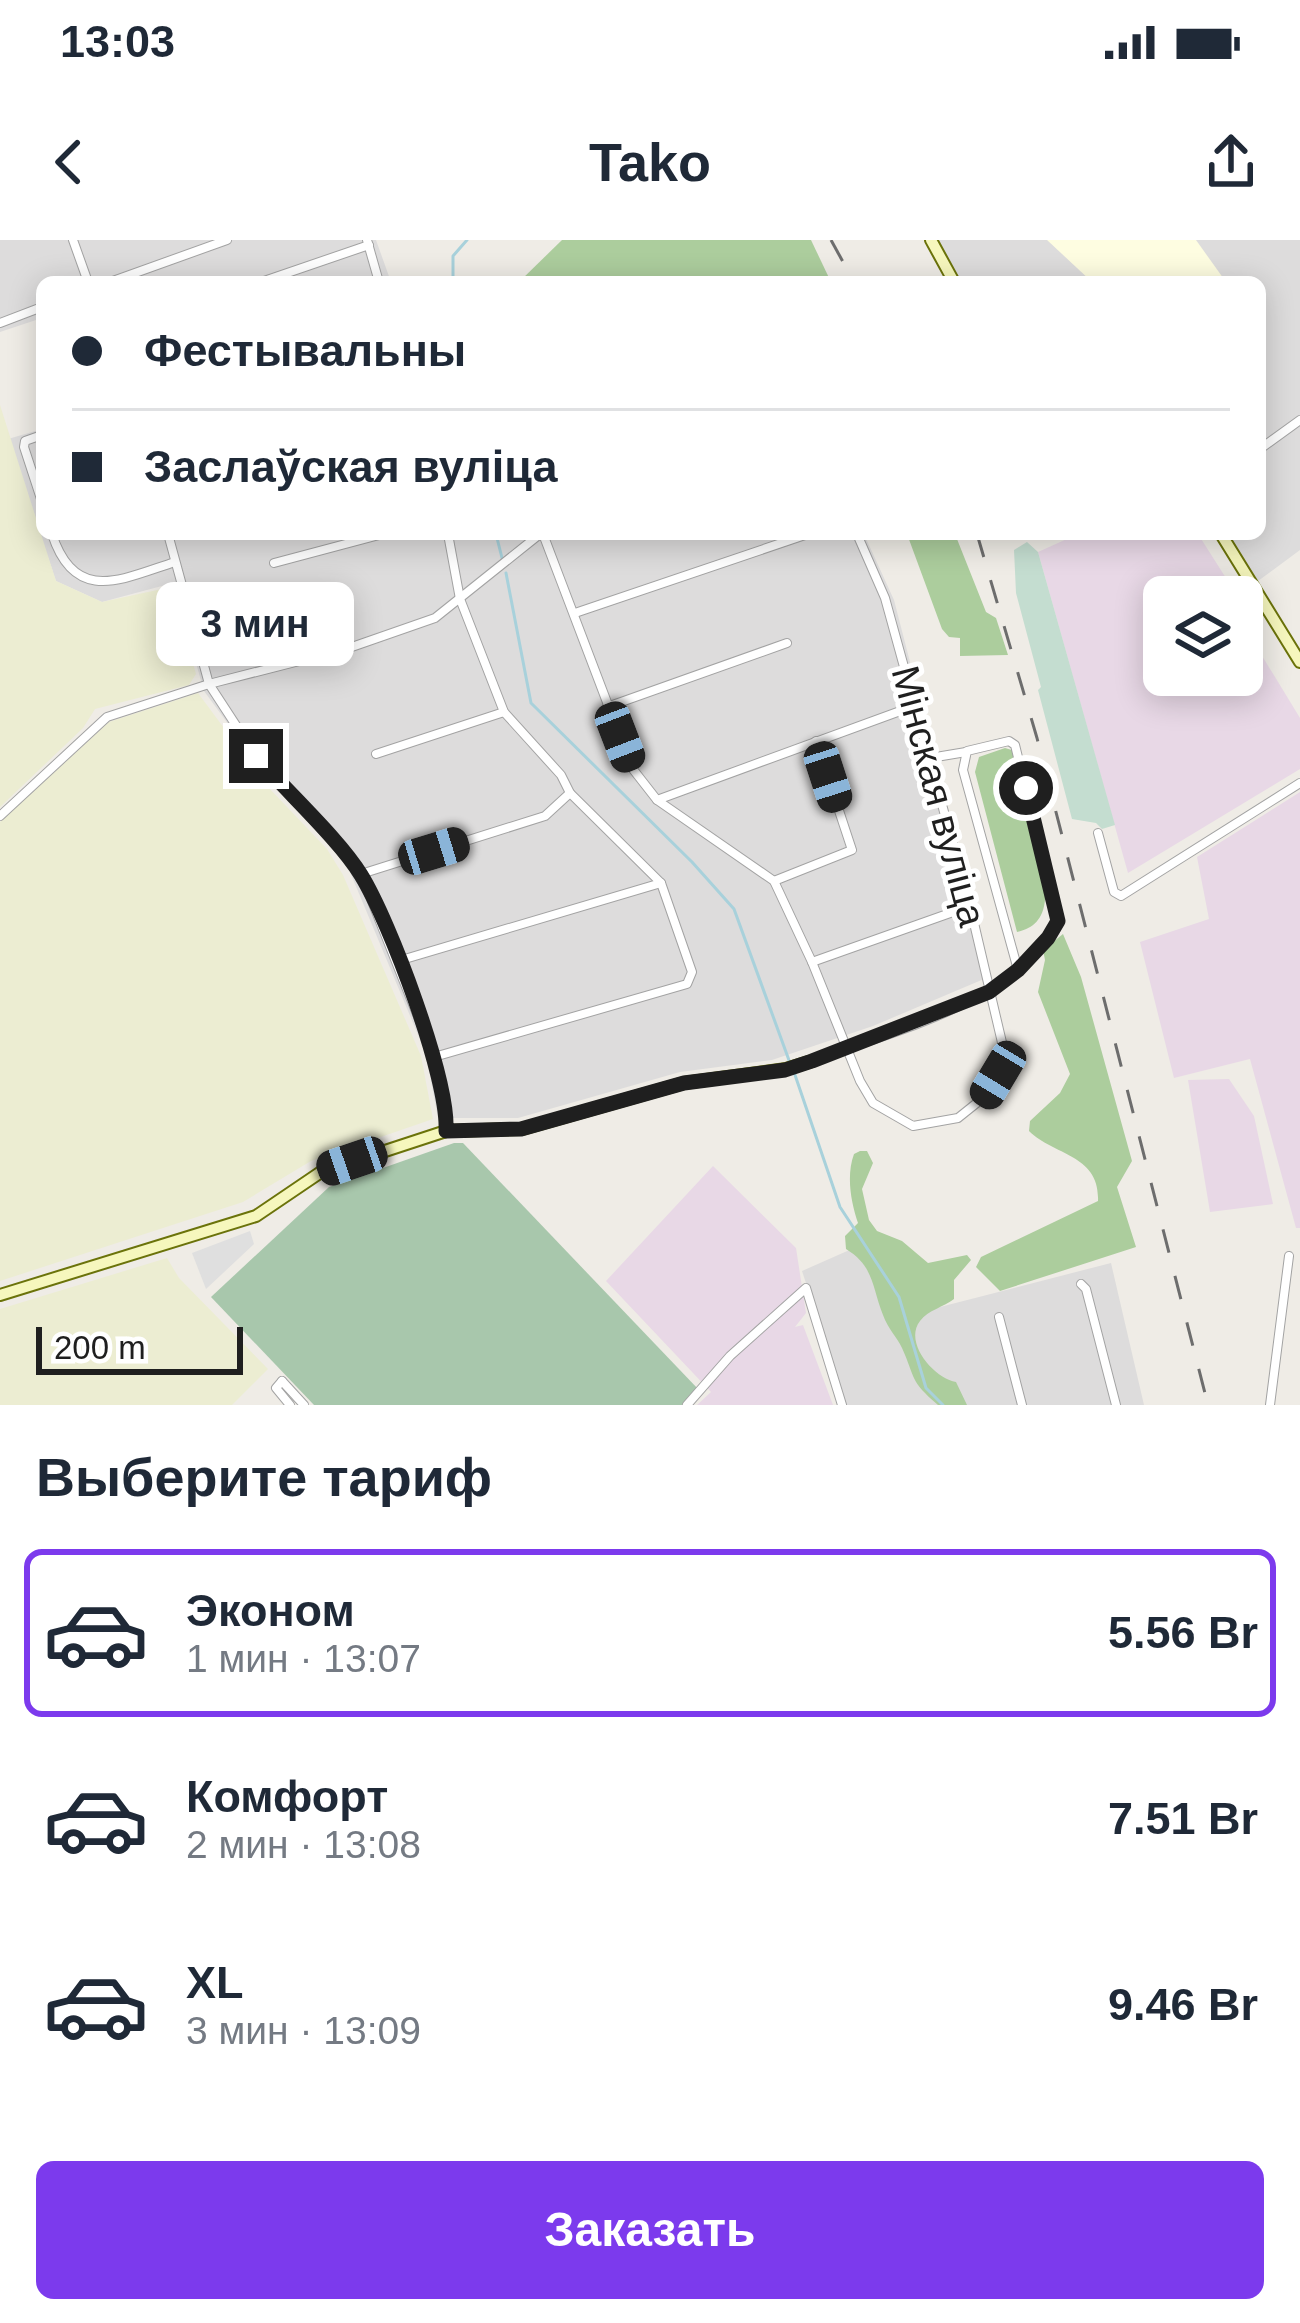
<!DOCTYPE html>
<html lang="ru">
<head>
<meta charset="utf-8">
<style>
	body { margin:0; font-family:Arial,sans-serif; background:#f2f2f3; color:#1f2937; height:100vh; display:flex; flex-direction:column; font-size:45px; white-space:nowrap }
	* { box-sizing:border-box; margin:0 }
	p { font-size:39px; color:#747a83 }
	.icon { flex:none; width:66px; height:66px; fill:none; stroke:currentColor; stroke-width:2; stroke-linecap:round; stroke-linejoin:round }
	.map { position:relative; height:1165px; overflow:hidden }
	.panel { display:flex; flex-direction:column; background:#fff; flex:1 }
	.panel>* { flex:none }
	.top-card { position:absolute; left:36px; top:36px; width:1230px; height:264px; border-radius:18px; box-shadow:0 6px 30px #0003; display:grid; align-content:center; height:264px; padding:0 36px; background:#fff }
	.buttons { position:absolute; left:1143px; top:336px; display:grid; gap:24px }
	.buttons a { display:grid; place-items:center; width:120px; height:120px; border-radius:18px; background:#fff; box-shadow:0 6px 30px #0003; font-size:60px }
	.scale { position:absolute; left:36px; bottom:30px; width:207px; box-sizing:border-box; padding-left:12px; border:6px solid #1f1f1f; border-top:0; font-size:33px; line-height:42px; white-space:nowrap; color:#1f1f1f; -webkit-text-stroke:9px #fff; paint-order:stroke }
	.end { position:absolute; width:54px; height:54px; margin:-27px; border:15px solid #1f1f1f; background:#fff; box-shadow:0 0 0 6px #fff }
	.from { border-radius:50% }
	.bubble { position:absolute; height:84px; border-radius:18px; background:#fff; box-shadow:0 6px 30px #0003; font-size:39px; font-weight:700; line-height:84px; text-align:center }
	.car { position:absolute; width:36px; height:72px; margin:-36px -18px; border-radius:15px; box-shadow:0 0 9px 3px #0007; background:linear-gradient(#222 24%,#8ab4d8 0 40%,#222 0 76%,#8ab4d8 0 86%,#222 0) }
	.top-card b { display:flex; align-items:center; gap:42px; height:114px; font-size:45px }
	.top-card b+b { border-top:3px solid #e0e1e3 }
	.top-card i { width:30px; height:30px; background:#1f2937 }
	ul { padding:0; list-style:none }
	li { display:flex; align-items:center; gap:36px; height:168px; margin:0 24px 18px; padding:0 12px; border:6px solid transparent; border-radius:18px }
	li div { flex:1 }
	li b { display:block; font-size:45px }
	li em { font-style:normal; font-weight:700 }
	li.active { border-color:#7c3aed }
	li>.icon { width:108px; height:108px; stroke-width:1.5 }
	h2 { padding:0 36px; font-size:54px; line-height:144px }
	.button { display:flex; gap:24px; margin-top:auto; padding:24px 36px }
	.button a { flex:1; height:138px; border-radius:18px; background:#7c3aed; color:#fff; font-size:48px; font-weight:700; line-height:138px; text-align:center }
	.status { display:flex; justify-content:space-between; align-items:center; height:84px; padding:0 60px; background:#fff; direction:ltr }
	.status svg { height:33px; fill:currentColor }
	header { display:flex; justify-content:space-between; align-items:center; height:156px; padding:0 36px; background:#fff; font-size:54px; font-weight:700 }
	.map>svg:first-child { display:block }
</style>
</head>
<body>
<div class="status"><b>13:03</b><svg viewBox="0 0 49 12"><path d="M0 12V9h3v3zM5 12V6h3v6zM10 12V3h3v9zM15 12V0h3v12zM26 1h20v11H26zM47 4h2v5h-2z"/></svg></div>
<header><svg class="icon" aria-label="back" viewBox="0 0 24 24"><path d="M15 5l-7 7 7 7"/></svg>Tako<svg class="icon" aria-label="share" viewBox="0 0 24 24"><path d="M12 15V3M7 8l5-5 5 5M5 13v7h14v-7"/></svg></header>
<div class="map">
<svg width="1300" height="1165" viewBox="0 0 1300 1165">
	<rect width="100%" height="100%" fill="#efece6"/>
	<g fill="#dddcdc">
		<path d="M0,0H376L391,42H42V78L0,92Z"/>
		<path d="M937,0H1300V310L1258,341L1229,294H1260V42H959Z"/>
		<path d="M42,189V294H864L894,360L991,736L873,786L772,820L680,832L518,878H438L426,814L350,632L331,605L270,541L204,451L173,343L102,362L56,341L8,199Z"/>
		<path d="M854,1008L897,1078L1111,1023L1144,1165H846L802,1031Z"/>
	</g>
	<g fill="#e8d8e6">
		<path d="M1078,294H1198L1238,357H1164V435H1242V383L1300,478V529L1128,633L1038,312Z"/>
		<path d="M1300,552V988H1296L1250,819L1174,838L1140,702L1209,679L1197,617Z"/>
		<path d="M1229,839L1254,876L1273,964L1210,972L1188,840Z"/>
		<path d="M713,926L796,1008L806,1073L795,1087L803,1085L833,1165H697L711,1152L606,1041Z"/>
	</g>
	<path fill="#fefde1" d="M1047,0H1196L1226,42H1092Z"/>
	<g fill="#ecedd2">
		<path d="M0,165L56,341L102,362L171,347L196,434L189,445L95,469L83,488L0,567Z"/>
		<path d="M198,453L267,546L327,609L343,635L421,816L433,879L311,921L243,962L0,1041V582L109,482Z"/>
		<path d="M167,1018L179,1038L268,1129L232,1165H0V1069Z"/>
	</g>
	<g fill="#accd9d">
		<path d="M562,0H811L831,42H519Z"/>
		<path d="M907,294H955L986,372L996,378L1008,415L960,416V398L949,397L942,389Z"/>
		<path d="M1005,508L1015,511C1022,547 1047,628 1045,660C1043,679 1034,688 1017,692L975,532L979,517Z"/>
		<path d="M1063,694L1081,737L1132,921L1117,947L1136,1007L1000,1051L976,1027L981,1017L1098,961C1100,914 1054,916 1029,891L1030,881L1060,853L1070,834L1038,752L1045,720L1043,710Z"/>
		<path d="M860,911H867L873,923L862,949L869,980L877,991L902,1001L928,1023L967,1015L971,1020L954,1040V1059C944,1067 928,1070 920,1081C903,1103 935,1139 956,1142L967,1165H938C909,1140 916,1139 902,1108C897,1097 888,1089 883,1075C872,1047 874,1026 846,1009L845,996L858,983C851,962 846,936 854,914Z"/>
	</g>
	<path fill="#c4ddd0" d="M1027,302L1038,312L1115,585L1102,589L1096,583L1072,579L1038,450L1041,447L1016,353L1014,310Z"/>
	<path fill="#a8c7ac" d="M454,903H463L699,1150L682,1165H314L211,1057L329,947Z"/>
	<path fill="#dfdfdf" d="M250,991L254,1004L206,1049L192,1013Z"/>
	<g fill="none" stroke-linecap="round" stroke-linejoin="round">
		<g stroke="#a8d1db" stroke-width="3">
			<path d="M453,38V16L467,0"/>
			<path d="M496,294L502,318"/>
			<path d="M506,333L531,463L692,622L734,669L790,823"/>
			<path d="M794,832L840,967L899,1057L926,1148L943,1165"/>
		</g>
		<g stroke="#a3a3a3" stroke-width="10">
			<g id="street">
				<path d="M73,0L88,42"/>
				<path d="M367,0L379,42"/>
				<path d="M110,42L227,0"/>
				<path d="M261,42L369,5"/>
				<path d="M0,83L42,67"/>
				<path d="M42,195L25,201L24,207L42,262"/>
				<path d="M1260,209L1300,180"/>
				<path d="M52,294C75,365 122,339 175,322"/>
				<path d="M168,294L209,444L256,516L361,634L434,817L446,864V891"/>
				<path d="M543,294L632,528L657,560L774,641L812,722L860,841L873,863L913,886L958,878L983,858L998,835L1004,811L970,666L885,358L857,294"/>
				<path d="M274,323L383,294"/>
				<path d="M575,373L808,294"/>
				<path d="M607,467L787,403"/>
				<path d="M376,514L504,472"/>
				<path d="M930,518L966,512"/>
				<path d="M657,560L914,466"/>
				<path d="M0,576L107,477L209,444L346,409L435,378L540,294"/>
				<path d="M1098,593L1114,652L1121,656L1300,543"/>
				<path d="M361,634L545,576L570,553"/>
				<path d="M774,641L852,610L816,501"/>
				<path d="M398,721L661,643"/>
				<path d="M812,722L970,666"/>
				<path d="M434,817L687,744L692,732L661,643L570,553L561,535L504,472L460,359L448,294"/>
				<path d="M812,821C899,788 1008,767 1058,681L1015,505L1009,501L967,511L963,530L1018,730"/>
				<path d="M1081,1044L1086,1049L1116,1165"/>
				<path d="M999,1077L1022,1165"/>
				<path d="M282,1141L304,1165"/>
				<path d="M282,1141L276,1148L290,1165"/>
				<path d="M687,1165L730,1116L806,1048L842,1165"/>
				<path d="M1270,1165L1289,1016"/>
			</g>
		</g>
		<g stroke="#6b730a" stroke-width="14">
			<g id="secondary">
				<path d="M931,0L954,42"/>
				<path d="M1221,294L1300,422"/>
				<path d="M0,1055L256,976L321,932L446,891L522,889L684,843L786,829L812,821"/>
			</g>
		</g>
		<use href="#street" stroke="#fff" stroke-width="8"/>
		<use href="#secondary" stroke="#f6f7bd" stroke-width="10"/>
		<g stroke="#6d6d6d" stroke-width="3" stroke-dasharray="24 24" stroke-linecap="butt">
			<path d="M831,0L854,42"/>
			<path d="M977,294L1037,498L1208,1165"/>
		</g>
	</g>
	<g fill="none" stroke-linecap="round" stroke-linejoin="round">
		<path stroke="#1f1f1f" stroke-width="15" d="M256,516C286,551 339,599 361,635C390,682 449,839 446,891L521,889L684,843L785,830L812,821L989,752L1018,730L1048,698L1058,681L1026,548"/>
	</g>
	<g text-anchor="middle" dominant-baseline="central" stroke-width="10" stroke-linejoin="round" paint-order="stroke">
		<g font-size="39" fill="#1f1f1f" stroke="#fff">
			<text transform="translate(939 556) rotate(75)">Мінская вуліца</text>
		</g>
	</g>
</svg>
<div class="buttons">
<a><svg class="icon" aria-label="layers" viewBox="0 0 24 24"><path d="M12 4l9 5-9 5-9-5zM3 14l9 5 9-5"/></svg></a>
</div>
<div class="scale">200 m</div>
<i class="end from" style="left:1026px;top:548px"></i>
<i class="end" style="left:256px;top:516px"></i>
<div class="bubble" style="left:156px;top:342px;width:198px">3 мин</div>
<i class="car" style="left:620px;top:497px;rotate:159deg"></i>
<i class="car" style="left:828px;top:537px;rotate:162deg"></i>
<i class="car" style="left:434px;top:611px;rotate:73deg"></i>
<i class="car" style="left:998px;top:835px;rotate:211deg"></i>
<i class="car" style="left:352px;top:921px;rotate:251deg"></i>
<div class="top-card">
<b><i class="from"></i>Фестывальны</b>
<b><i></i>Заслаўская вуліца</b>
</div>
</div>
<section class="panel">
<h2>Выберите тариф</h2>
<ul>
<li class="active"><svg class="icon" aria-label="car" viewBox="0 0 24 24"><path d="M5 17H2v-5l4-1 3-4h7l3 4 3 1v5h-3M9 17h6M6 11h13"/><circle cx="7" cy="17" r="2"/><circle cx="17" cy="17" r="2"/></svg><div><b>Эконом</b><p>1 мин · 13:07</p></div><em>5.56 Br</em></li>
<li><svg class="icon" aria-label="car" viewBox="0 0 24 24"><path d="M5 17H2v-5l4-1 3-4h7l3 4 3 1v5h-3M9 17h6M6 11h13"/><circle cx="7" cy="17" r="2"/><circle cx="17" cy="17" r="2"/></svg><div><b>Комфорт</b><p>2 мин · 13:08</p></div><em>7.51 Br</em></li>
<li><svg class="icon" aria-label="car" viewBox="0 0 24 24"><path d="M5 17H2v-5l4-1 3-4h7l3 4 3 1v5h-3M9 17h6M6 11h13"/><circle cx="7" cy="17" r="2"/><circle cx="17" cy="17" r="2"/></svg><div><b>XL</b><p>3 мин · 13:09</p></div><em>9.46 Br</em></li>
</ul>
<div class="button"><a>Заказать</a></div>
</section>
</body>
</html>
